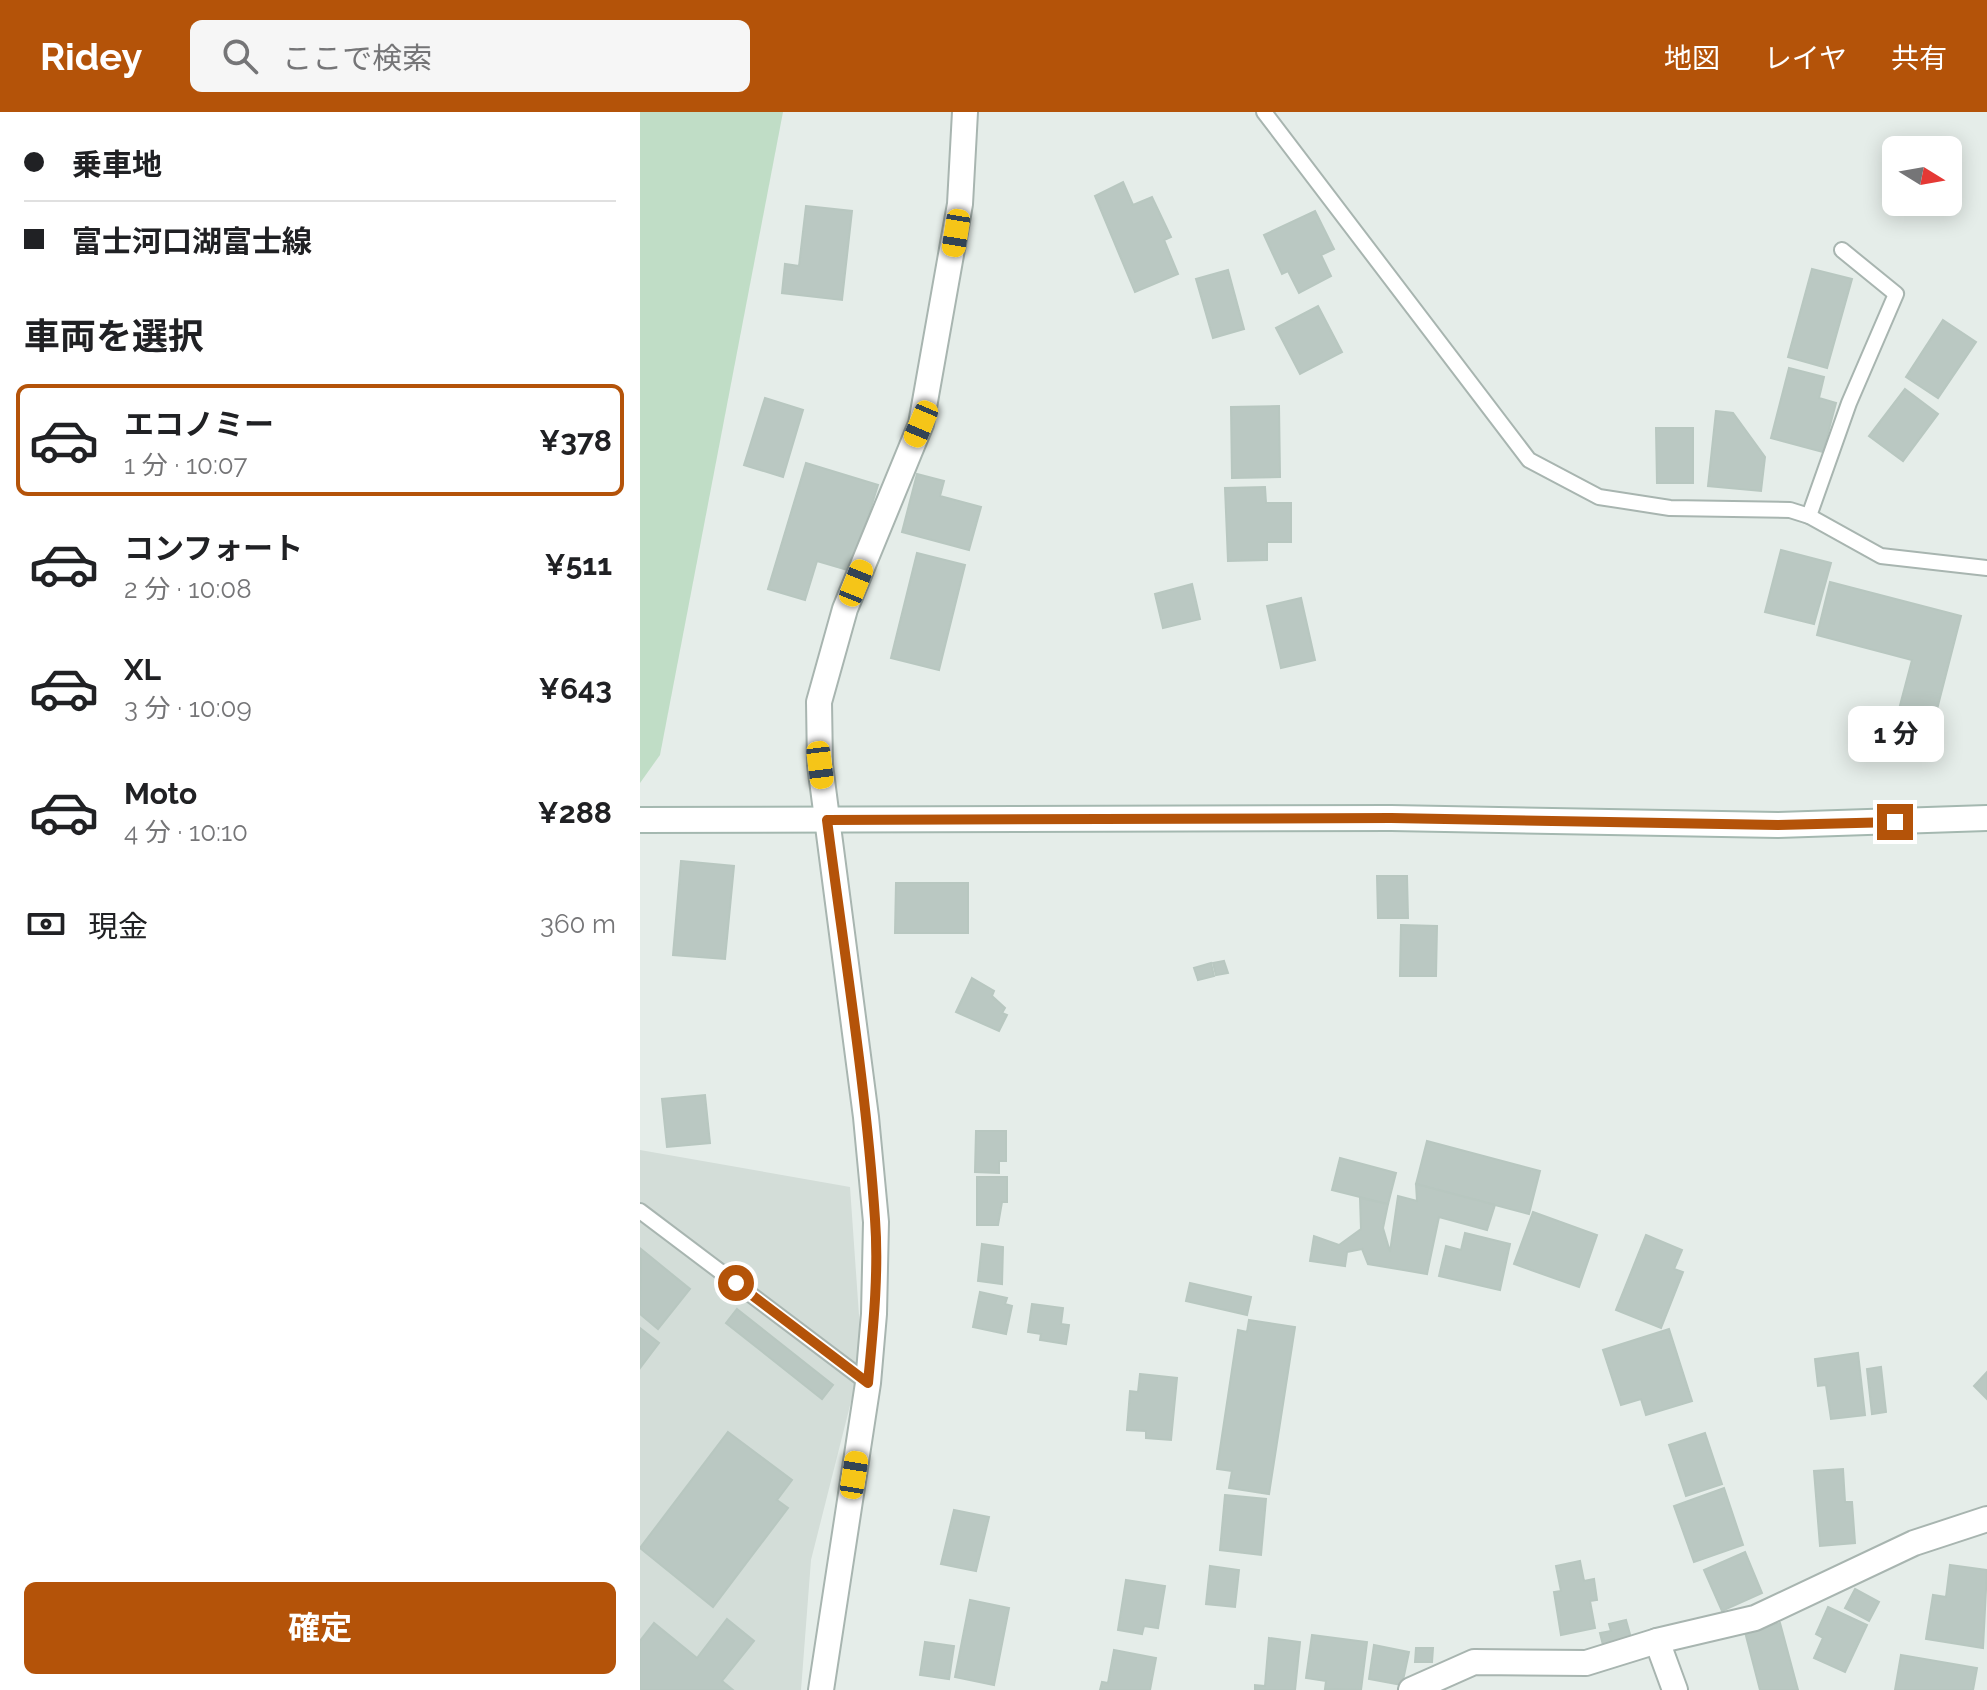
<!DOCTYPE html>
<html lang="ja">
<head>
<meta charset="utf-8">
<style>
	body { margin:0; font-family:Raleway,"Noto Sans JP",sans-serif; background:#f6f6f6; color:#202124; height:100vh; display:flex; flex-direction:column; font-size:30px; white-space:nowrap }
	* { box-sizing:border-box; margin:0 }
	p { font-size:26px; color:#757577 }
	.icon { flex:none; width:44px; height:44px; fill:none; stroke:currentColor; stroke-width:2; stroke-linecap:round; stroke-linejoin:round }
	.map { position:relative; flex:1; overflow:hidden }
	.side { display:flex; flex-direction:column; background:#fff; width:640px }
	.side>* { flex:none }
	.top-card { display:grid; align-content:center; height:176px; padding:0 24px; background:#fff }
	.needle { width:52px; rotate:101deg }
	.controls { position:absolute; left:1242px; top:24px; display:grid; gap:16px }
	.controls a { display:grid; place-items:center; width:80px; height:80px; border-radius:12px; background:#fff; box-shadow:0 4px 20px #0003; font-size:40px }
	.end { position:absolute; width:36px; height:36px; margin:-18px; border:10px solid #b45309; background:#fff; box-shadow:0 0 0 4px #fff }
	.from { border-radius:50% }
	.bubble { position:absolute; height:56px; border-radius:12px; background:#fff; box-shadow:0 4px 20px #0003; font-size:26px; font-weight:700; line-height:56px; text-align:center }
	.car { position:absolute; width:24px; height:48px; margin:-24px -12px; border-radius:10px; box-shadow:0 0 6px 2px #0007; background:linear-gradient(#f5c518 24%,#345 0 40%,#f5c518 0 76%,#345 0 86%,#f5c518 0) }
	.top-card b { display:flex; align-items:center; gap:28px; height:76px; font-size:30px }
	.top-card b+b { border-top:2px solid #e0e0e0 }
	.top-card i { width:20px; height:20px; background:#202124 }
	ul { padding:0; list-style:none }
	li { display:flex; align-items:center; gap:24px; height:112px; margin:0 16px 12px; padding:0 8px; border:4px solid transparent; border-radius:12px }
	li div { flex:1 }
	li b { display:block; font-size:30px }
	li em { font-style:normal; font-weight:700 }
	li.selected { border-color:#b45309 }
	li>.icon { width:72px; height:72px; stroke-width:1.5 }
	h2 { padding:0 24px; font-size:36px; line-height:96px }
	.pay { display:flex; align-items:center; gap:20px; height:88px; padding:0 24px; font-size:30px }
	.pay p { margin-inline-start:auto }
	.cta { display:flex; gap:16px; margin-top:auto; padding:16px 24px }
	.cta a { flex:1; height:92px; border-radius:12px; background:#b45309; color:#fff; font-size:32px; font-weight:700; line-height:92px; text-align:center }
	header { display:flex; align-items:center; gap:48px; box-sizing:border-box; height:112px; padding:0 40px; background:#b45309; color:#fff }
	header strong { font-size:38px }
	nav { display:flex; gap:44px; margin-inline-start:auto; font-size:28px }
	.search { width:560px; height:72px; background:#f6f6f6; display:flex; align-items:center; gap:20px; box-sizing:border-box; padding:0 28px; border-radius:12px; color:#757577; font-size:30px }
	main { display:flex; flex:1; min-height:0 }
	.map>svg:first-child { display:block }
</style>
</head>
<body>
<header>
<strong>Ridey</strong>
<div class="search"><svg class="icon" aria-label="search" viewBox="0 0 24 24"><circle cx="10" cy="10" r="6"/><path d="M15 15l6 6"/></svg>ここで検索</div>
<nav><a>地図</a><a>レイヤ</a><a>共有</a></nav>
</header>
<main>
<section class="side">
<div class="top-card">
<b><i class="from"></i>乗車地</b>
<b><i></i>富士河口湖富士線</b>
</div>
<h2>車両を選択</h2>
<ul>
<li class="selected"><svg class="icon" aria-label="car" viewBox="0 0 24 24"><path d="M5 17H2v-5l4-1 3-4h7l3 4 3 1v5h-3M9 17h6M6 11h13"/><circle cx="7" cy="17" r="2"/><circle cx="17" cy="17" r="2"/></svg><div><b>エコノミー</b><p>1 分 · 10:07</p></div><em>¥378</em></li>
<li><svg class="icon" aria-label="car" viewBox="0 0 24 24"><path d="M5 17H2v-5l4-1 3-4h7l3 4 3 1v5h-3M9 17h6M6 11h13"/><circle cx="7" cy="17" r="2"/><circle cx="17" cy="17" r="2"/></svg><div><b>コンフォート</b><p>2 分 · 10:08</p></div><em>¥511</em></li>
<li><svg class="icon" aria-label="car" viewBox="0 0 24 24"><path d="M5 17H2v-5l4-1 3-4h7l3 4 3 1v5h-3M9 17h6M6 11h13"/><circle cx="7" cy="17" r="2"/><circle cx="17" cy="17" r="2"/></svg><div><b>XL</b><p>3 分 · 10:09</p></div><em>¥643</em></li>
<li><svg class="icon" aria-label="car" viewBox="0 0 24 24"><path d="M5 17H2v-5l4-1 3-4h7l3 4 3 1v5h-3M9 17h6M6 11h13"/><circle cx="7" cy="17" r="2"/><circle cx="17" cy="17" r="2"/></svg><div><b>Moto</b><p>4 分 · 10:10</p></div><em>¥288</em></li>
</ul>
<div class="pay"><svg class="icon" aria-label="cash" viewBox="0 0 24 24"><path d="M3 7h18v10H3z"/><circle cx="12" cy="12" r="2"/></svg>現金<p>360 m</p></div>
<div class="cta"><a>確定</a></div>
</section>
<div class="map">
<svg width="1347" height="1578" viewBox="0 0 1347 1578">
	<rect width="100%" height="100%" fill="#e5ede9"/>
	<path fill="#d3ddd8" d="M0,1038L210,1075L222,1246L171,1448L161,1578H0Z"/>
	<path fill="#c0ddc6" d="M0,0H143L20,643L0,671Z"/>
	<g fill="#bac8c2" stroke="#b8c7c0" stroke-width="2">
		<path d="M483,70L493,93L512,85L531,125L524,128L538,162L495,180L455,84Z"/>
		<path d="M166,94L212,99L202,188L142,181L145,152L159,154Z"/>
		<path d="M675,99L694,137L681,143L691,164L659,181L648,159L642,162L624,123Z"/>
		<path d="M1172,157L1212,167L1187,256L1148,245Z"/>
		<path d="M588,158L604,217L573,226L556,167Z"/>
		<path d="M678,194L702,240L660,262L636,216Z"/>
		<path d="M1303,208L1336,230L1298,286L1266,265Z"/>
		<path d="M1149,256L1184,265L1179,286L1196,291L1183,340L1131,326Z"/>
		<path d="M1265,277L1298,302L1263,349L1229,324Z"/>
		<path d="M125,286L163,298L143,365L104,353Z"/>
		<path d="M639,294L640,365L592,366L591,295Z"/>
		<path d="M1076,299L1093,301L1125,345L1121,379L1068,374Z"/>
		<path d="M1016,316H1053V371H1017Z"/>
		<path d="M166,351L238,373L211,459L177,449L165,488L128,477Z"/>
		<path d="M277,362L304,369L300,384L341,395L329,438L262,420Z"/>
		<path d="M625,375L626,391H651V430H627V448L588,449L585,376Z"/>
		<path d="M1141,438L1191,451L1174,512L1125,500Z"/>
		<path d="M277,441L325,453L299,558L251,546Z"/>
		<path d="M1190,470L1321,504L1285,644L1249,635L1272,548L1177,523Z"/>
		<path d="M552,472L560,507L523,516L515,482Z"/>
		<path d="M661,486L675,548L641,556L627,494Z"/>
		<path d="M41,749L94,754L85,847L33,843Z"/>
		<path d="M737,764H767L768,806H738Z"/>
		<path d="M256,771H328V821H255Z"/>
		<path d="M761,813L797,814L796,864H760Z"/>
		<path d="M584,849L588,861L576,863L573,851Z"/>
		<path d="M571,851L574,864L558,868L554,856Z"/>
		<path d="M332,866L354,879L352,884L365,896L362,901L367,903L359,919L316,900Z"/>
		<path d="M65,983L70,1031L27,1035L22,987Z"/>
		<path d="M336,1019H366V1049H359V1061L335,1060Z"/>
		<path d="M787,1029L900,1059L889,1102L776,1072Z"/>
		<path d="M700,1046L756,1061L748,1092L692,1078Z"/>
		<path d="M337,1065H367V1090H362L358,1113H337Z"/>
		<path d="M776,1072L855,1093L847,1118L799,1105L787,1162L728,1152L722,1137L707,1140L705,1154L670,1149L674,1124L699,1133L721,1117L720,1086L748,1092L743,1116L750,1140L758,1084L777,1089Z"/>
		<path d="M893,1100L957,1123L939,1175L874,1152Z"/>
		<path d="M825,1121L870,1132L860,1178L799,1164L806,1134L821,1138Z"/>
		<path d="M1006,1123L1042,1138L1034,1157L1043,1160L1021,1216L976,1198Z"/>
		<path d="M342,1132L363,1135L362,1172L338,1169Z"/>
		<path d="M1,1137L50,1177L18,1217L0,1202Z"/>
		<path d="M550,1171L611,1185L607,1203L546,1189Z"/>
		<path d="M340,1180L367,1186L365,1192L372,1194L366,1222L333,1215Z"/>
		<path d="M392,1192L423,1196L421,1212L429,1213L426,1232L400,1228L401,1222L388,1220Z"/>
		<path d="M97,1197L193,1273L182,1287L86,1211Z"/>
		<path d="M609,1208L655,1215L629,1382L589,1376L592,1359L577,1357L598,1218L607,1220Z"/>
		<path d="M0,1216L19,1231L0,1256Z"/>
		<path d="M1029,1217L1052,1289L1006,1303L1001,1287L981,1293L963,1238Z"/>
		<path d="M1218,1241L1225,1303L1191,1307L1186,1273L1178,1274L1175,1247Z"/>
		<path d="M1241,1255L1246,1300L1232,1302L1227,1257Z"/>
		<path d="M1347,1260V1287L1334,1274Z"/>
		<path d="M500,1262L537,1266L531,1328L506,1326V1319L487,1318L490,1279L498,1280Z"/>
		<path d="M88,1320L152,1368L137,1388L148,1396L73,1495L0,1436Z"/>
		<path d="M1065,1321L1082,1372L1046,1384L1029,1333Z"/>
		<path d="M1203,1357L1205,1390H1212L1215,1431L1180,1434L1174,1359Z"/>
		<path d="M1084,1376L1103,1433L1054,1450L1034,1394Z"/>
		<path d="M585,1383L626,1387L621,1443L580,1438Z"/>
		<path d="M314,1398L349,1405L336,1459L301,1452Z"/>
		<path d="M1105,1440L1122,1481L1082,1499L1064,1458Z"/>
		<path d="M940,1449L944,1469L954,1467L957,1488L950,1489L955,1516L921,1523L914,1480L921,1479L916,1454Z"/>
		<path d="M1310,1453L1347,1458L1343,1536L1286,1527L1293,1483L1306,1485Z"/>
		<path d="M570,1454L599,1458L595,1495L566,1492Z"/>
		<path d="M486,1468L525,1474L518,1516L504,1514L502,1522L478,1518Z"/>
		<path d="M1215,1477L1239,1490L1229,1509L1205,1496Z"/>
		<path d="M330,1488L369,1496L354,1573L315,1565Z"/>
		<path d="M1188,1495L1227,1513L1205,1560L1174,1546L1183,1526L1176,1522Z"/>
		<path d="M87,1507L114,1529L82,1569L93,1578H0V1529L14,1511L57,1546Z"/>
		<path d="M986,1508L993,1533L965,1541L960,1521L971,1519L969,1512Z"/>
		<path d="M1140,1511L1158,1578H1120L1105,1520Z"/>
		<path d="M672,1523L727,1530L721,1578L685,1577L686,1569L666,1566Z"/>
		<path d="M629,1526L660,1530L655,1578H615V1573L625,1574Z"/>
		<path d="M285,1530L314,1534L309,1567L280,1563Z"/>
		<path d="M734,1533L769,1540L762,1573L729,1567Z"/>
		<path d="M776,1536H793L792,1550H775Z"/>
		<path d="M474,1538L516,1546L510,1578H460L462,1570L468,1571Z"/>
		<path d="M1261,1543L1337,1556L1333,1578H1255Z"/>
	</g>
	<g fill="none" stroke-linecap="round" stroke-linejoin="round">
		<g stroke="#a8b5b0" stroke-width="18">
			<g id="service">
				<path d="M624,0L889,348L959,385L1030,396L1150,398L1169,404L1241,444L1347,456"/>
				<path d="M1169,404L1209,291L1256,182L1202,138"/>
				<path d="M0,1099L228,1271"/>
			</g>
		</g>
		<g stroke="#a8b5b0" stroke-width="28">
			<g id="minor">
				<path d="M1017,1529L1035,1578"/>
				<path d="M181,1578L228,1271L234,1202L236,1110L226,1005L180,653L179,590L205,497L281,312L320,92L325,0"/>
				<path d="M771,1578L834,1550L946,1551L1017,1529L1115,1506L1274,1431L1347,1407"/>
			</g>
		</g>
		<g stroke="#a4b8b0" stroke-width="28">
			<path id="secondary" d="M0,708L751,706L1138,713L1347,706"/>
		</g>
		<use href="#service" stroke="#fff" stroke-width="14"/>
		<use href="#minor" stroke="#fff" stroke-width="24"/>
		<use href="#secondary" stroke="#fff" stroke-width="24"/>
	</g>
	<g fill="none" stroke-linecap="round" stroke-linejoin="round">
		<path stroke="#b45309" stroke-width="10" d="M96,1171L228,1271C233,1217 239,1161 235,1107C226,973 204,841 187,708L751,706L1138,713L1255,710"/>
	</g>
</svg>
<div class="controls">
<a><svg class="needle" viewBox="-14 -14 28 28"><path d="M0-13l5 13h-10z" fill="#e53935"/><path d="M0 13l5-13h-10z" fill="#757577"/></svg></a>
</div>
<i class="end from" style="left:96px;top:1171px"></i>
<i class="end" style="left:1255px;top:710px"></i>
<div class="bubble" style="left:1208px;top:594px;width:96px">1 分</div>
<i class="car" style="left:316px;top:121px;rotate:189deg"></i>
<i class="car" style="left:281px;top:312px;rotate:203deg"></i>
<i class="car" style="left:216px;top:471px;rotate:22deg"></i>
<i class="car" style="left:180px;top:653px;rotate:173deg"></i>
<i class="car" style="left:214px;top:1363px;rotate:9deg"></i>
</div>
</main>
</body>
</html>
